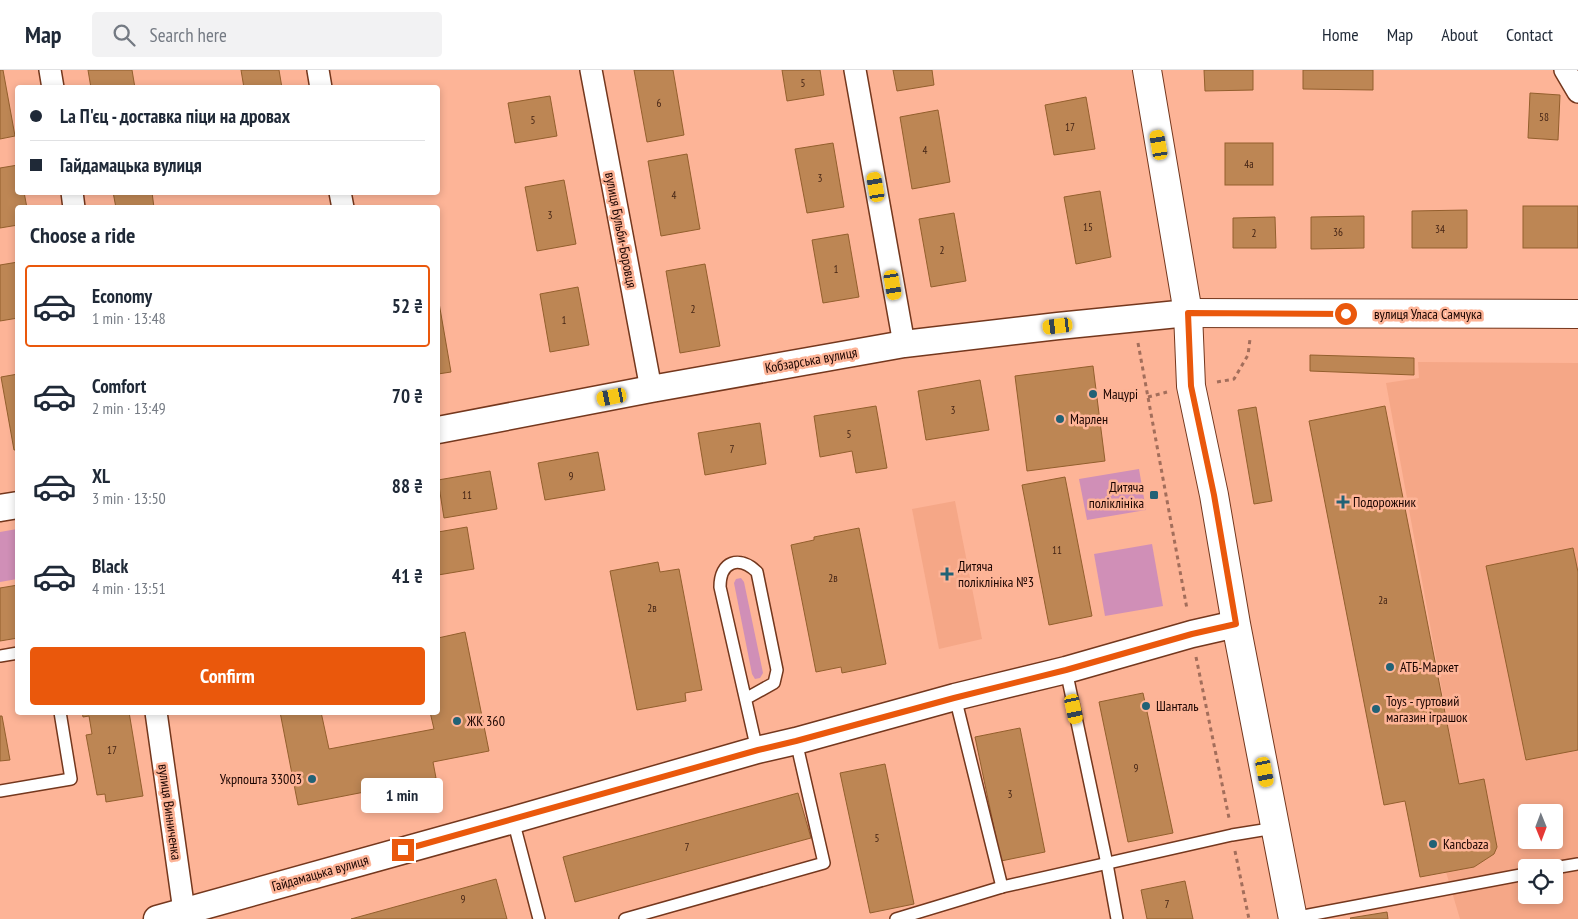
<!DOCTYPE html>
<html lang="en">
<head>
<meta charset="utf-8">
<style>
	body { margin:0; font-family:"PT Sans Narrow",sans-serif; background:#f2f2f3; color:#1f2937; height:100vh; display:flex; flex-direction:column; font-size:19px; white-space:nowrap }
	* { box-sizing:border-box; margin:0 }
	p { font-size:16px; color:#747a83 }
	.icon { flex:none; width:28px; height:28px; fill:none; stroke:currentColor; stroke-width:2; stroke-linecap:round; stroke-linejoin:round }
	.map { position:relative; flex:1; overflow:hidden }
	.side { position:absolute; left:15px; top:135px; width:425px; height:510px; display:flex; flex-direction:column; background:#fff; border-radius:5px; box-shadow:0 2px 8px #0003 }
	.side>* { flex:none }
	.hud { position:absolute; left:15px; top:15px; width:425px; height:110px; border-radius:5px; box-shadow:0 2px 8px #0003; display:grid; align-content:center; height:110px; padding:0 15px; background:#fff }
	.needle { width:32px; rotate:179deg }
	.controls { position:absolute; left:1518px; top:734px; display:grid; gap:10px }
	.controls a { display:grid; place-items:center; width:45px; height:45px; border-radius:5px; background:#fff; box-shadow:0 2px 8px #0003; font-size:25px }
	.end { position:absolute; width:22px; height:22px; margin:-11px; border:6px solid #ea580c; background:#fff; box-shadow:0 0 0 2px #fff }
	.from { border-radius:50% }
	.bubble { position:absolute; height:35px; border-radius:5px; background:#fff; box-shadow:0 2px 8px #0003; font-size:16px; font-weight:600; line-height:35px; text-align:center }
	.car { position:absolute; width:15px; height:30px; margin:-15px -8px; border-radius:6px; box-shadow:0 0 4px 1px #0007; background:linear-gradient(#f5c518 24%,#345 0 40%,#f5c518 0 76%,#345 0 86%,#f5c518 0) }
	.hud b { display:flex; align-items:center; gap:18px; height:48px; font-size:19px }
	.hud b+b { border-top:1px solid #e0e1e3 }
	.hud i { width:12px; height:12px; background:#1f2937 }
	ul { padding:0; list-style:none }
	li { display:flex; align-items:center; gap:15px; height:82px; margin:0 10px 8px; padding:0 5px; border:2px solid transparent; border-radius:5px }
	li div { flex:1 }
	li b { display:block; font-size:19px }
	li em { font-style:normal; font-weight:600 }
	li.active { border-color:#ea580c }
	li>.icon { width:45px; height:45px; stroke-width:1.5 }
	h2 { padding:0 15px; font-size:22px; line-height:60px }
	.cta { display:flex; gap:10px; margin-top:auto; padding:10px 15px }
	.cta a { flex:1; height:58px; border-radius:5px; background:#ea580c; color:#fff; font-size:20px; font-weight:600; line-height:58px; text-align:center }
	header { display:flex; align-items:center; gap:30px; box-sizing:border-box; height:70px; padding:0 25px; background:#fff; border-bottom:1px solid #e0e1e3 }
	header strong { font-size:24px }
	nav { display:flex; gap:28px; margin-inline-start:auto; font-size:18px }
	.search { width:350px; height:45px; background:#f2f2f3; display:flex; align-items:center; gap:12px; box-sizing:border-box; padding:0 18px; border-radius:5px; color:#747a83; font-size:19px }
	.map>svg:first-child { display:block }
</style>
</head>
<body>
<header>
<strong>Map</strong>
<div class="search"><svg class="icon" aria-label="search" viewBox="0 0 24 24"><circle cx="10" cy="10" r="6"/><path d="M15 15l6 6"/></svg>Search here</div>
<nav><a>Home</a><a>Map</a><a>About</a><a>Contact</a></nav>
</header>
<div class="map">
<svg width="1578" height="849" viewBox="0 0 1578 849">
	<rect width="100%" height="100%" fill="#fdb497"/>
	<g fill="#f5a787" fill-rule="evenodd">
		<path d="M1418,292L1578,293V849H1460L1446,802L1474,797L1494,784L1497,777L1484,710L1459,714L1386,313L1419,308ZM1526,742H1554V770H1526ZM1526,798H1554V825H1526Z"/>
		<path d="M955,431L982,569L939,579L912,439Z"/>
	</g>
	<g fill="#d08fb7">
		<path d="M1139,399L1146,440L1087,450L1079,409Z"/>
		<path d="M17,459V509L0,512V462Z"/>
		<path d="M1152,474L1163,536L1105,546L1094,484Z"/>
		<path d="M741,508L744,512L763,603L760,608L755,609L752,604L734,513L736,509Z"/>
	</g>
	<g fill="#bd8654" stroke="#935f2d">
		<path d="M0,0H3L15,66L0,69Z"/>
		<path d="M88,0H132L135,18H91Z"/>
		<path d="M241,0H279L282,18H244Z"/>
		<path d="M634,0H673L684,65L647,72Z"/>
		<path d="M782,0H820L824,25L787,31Z"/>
		<path d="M893,0H932L934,15L897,21Z"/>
		<path d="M1204,0H1253V20L1205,21Z"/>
		<path d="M1303,0H1373V20L1303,19Z"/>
		<path d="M1530,23L1560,25L1558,70L1528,68Z"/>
		<path d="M550,26L557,66L515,73L508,33Z"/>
		<path d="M1086,27L1095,79L1054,85L1045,35Z"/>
		<path d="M938,40L950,112L912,119L900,47Z"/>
		<path d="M833,73L844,137L807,143L795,79Z"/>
		<rect x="1225" y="73" width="48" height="42"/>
		<path d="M687,84L700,159L661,166L648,91Z"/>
		<path d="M18,95V122H24L27,138H18V155L0,158V98Z"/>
		<path d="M564,110L576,174L537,181L525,117Z"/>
		<path d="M1100,121L1111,187L1076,194L1064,127Z"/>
		<path d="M113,122H152L154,138H116Z"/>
		<rect x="1523" y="136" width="55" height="42"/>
		<path d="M1467,140V178H1412V141Z"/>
		<path d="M954,143L966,211L931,217L919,149Z"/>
		<path d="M1364,146V178L1311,179V147Z"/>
		<path d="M1275,147L1276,178H1233V148Z"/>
		<path d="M848,164L859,227L823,233L812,170Z"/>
		<path d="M18,192V248L0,251V195Z"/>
		<path d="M705,194L720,276L680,283L666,201Z"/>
		<path d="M578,217L589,275L550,282L540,224Z"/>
		<path d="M438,227L451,302L438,304Z"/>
		<path d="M1310,285L1414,288V305L1310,301Z"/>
		<path d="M1093,296L1105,391L1027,401L1015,306Z"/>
		<path d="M18,304V380H14L1,307Z"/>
		<path d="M980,310L989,360L926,370L918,321Z"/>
		<path d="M876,336L887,398L856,403L852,381L820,387L814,346Z"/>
		<path d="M1385,336L1459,714L1484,709L1497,777L1494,784L1474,797L1420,807L1405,731L1384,735L1309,351Z"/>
		<path d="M1256,337L1272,431L1254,434L1238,340Z"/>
		<path d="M760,353L766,394L705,405L698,363Z"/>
		<path d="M598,382L605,420L545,430L538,393Z"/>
		<path d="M490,401L497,439L444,448L438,410Z"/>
		<path d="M1065,407L1092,546L1049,555L1022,415Z"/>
		<path d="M467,457L474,499L438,505V462Z"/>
		<path d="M859,458L886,594L842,603L841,597L816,602L791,475L814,470V467Z"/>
		<path d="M1573,478L1578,502V680L1526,690L1486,496Z"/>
		<path d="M658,492L660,502L679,499L702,620L685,623L686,631L637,640L610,501Z"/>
		<path d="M18,515V568L0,571V518Z"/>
		<path d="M465,562L489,681L433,692L436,708L298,735L280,642H321L329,679L434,659L430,642H438V568Z"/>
		<path d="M1143,623L1173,763L1128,772L1099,632Z"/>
		<path d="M82,642H129L143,726L106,732L105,724L97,725L86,665L92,664L89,646L83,647Z"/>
		<path d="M0,646H2L10,690L0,691Z"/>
		<path d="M1020,658L1045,782L1001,791L975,667Z"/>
		<path d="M885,694L914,834L870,843L840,703Z"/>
		<path d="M798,723L811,768L575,832L563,787Z"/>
		<path d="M496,809L507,849H351Z"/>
		<path d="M1185,811L1193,849H1147L1141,820Z"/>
		<path d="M1387,842L1388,849H1351L1350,848Z"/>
	</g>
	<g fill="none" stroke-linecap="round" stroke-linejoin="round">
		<g stroke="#74371d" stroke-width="14">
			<g id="service">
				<path d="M0,586L18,583"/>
				<path d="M1066,600L1107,794L1117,849"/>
				<path d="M955,627L1002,817"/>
				<path d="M747,628L774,613L777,600L757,502C739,485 720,491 720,517L757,680"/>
				<path d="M0,721L71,709L60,642"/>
				<path d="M513,750L539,849"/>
				<path d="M1554,798L1578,794"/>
				<path d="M1293,848L1526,804"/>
				<path d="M625,849L824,793L796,671"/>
				<path d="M896,849L1002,817L1232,765L1275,758"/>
			</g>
		</g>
		<g stroke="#74371d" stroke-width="24">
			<g id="minor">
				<path d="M50,0L53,18"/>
				<path d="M318,0L321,18"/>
				<path d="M591,0L651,319"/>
				<path d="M855,0L904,274"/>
				<path d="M1565,0L1578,22"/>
				<path d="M72,122L74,138"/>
				<path d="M340,122L343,138"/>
				<path d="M156,642L184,841"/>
			</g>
		</g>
		<g stroke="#74371d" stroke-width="29">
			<g id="tertiary">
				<path d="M438,360L651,319L904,274L1058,256L1188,243"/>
				<path d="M0,438L18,435"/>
				<path d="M157,849L513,750L757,680L796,671L955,627L1066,600L1192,564L1236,554"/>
			</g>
		</g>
		<g stroke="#74371d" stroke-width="30">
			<g id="primary">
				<path d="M1147,0L1188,243L1191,316L1214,425L1236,554L1293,849"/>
				<path d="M1188,243L1578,244"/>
			</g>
		</g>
		<g stroke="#a36e5b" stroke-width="3" stroke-dasharray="4 4" stroke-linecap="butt">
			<path d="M1138,273L1187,539"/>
			<path d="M1217,312L1234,309L1248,285L1250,269"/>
			<path d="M1148,327L1167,322"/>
			<path d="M1196,587L1229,748"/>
			<path d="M1235,781L1249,849"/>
		</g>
		<use href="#service" stroke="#fff" stroke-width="11"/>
		<use href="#minor" stroke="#fff" stroke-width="21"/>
		<use href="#tertiary" stroke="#fff" stroke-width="26"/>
		<use href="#primary" stroke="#fff" stroke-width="28"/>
	</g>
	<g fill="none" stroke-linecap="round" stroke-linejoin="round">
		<path stroke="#ea580c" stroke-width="6" d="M403,780L758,680L796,671L954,628L1066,600L1192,564L1236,554L1214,425L1191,316L1188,243L1346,244"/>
	</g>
	<g fill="#216276" stroke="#fdb497" stroke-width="2">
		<circle cx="1093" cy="324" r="5"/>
		<circle cx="1060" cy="349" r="5"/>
		<rect x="1149" y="420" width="10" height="10" rx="2.5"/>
		<path d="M1340.5 424.5h5v5h5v5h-5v5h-5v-5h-5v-5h5z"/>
		<path d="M944.5 496.5h5v5h5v5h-5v5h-5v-5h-5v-5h5z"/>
		<circle cx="1390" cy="597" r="5"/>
		<circle cx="1146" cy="636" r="5"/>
		<circle cx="1376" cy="639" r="5"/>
		<circle cx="457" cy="651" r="5"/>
		<circle cx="312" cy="709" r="5"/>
		<circle cx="1433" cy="774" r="5"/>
	</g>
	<g text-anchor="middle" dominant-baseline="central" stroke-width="5" stroke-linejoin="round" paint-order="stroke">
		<g font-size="11" fill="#442415">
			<text x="803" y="13">5</text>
			<text x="659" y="33">6</text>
			<text x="1544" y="47">58</text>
			<text x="533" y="50">5</text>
			<text x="1070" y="57">17</text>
			<text x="925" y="80">4</text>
			<text x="1249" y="94">4а</text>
			<text x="820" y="108">3</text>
			<text x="674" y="125">4</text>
			<text x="550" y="145">3</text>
			<text x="1088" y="157">15</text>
			<text x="1440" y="159">34</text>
			<text x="1338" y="162">36</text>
			<text x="1254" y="163">2</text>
			<text x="942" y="180">2</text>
			<text x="836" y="199">1</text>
			<text x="693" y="239">2</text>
			<text x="564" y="250">1</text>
			<text x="953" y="340">3</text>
			<text x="849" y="364">5</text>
			<text x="732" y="379">7</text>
			<text x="571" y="406">9</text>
			<text x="467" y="425">11</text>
			<text x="1057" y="480">11</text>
			<text x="833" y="508">2в</text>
			<text x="1383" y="530">2а</text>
			<text x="652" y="538">2в</text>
			<text x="112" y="680">17</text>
			<text x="1136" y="698">9</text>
			<text x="1010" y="724">3</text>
			<text x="877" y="768">5</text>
			<text x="687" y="777">7</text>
			<text x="463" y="829">9</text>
			<text x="1167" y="834">7</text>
		</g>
		<g font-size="14" fill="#1b0400" stroke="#fdb497">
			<text transform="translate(621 160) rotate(79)">вулиця Бульби-Боровця</text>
			<text x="1428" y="244">вулиця Уласа Самчука</text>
			<text transform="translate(811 290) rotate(-10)">Кобзарська вулиця</text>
			<text transform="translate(170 742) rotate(82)">вулиця Винниченка</text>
			<text transform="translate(320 803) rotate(-16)">Гайдамацька вулиця</text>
		</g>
		<g font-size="14" fill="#1b0400" stroke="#fdb497" text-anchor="start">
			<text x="1103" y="324">Мацурі</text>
			<text x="1070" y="349">Марлен</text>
			<text x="1144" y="417" text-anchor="end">Дитяча<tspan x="1144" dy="16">поліклініка</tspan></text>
			<text x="1353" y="432">Подорожник</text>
			<text x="958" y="496">Дитяча<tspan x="958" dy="16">поліклініка №3</tspan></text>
			<text x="1400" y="597">АТБ-Маркет</text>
			<text x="1386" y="631">Toys - гуртовий<tspan x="1386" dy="16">магазин іграшок</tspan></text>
			<text x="1156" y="636">Шанталь</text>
			<text x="467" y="651">ЖК 360</text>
			<text x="302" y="709" text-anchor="end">Укрпошта 33003</text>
			<text x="1443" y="774">Kancbaza</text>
		</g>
	</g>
</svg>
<div class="controls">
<a><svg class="needle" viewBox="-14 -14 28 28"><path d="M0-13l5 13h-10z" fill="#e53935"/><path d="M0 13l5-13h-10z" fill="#747a83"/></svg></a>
<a><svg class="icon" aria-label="locate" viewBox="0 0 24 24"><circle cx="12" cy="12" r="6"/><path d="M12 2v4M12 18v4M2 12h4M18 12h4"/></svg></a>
</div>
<i class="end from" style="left:1346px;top:244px"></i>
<i class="end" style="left:403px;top:780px"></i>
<div class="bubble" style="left:361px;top:708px;width:82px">1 min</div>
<i class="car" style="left:1159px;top:75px;rotate:350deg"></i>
<i class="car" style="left:876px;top:117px;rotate:350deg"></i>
<i class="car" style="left:893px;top:215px;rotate:170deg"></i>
<i class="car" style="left:1058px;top:256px;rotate:263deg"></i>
<i class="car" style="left:612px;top:327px;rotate:259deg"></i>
<i class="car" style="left:1074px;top:639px;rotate:168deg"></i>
<i class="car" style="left:1265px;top:702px;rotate:169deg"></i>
<div class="hud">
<b><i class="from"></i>La П'єц - доставка піци на дровах</b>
<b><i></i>Гайдамацька вулиця</b>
</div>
<section class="side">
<h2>Choose a ride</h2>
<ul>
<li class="active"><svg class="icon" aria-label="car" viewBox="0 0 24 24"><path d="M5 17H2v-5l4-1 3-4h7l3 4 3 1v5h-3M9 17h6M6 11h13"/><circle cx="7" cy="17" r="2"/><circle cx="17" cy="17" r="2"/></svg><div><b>Economy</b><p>1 min · 13:48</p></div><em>52 ₴</em></li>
<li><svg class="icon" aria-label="car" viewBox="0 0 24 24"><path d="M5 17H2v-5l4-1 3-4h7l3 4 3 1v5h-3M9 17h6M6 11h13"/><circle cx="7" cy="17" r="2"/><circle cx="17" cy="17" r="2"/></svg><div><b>Comfort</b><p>2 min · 13:49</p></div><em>70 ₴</em></li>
<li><svg class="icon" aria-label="car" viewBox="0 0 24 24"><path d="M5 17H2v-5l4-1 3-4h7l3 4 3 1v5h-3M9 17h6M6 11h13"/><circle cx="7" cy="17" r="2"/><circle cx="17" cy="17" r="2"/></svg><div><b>XL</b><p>3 min · 13:50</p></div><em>88 ₴</em></li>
<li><svg class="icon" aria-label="car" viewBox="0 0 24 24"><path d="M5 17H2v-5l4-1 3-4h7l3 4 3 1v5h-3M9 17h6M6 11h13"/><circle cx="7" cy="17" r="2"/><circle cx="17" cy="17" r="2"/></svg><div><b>Black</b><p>4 min · 13:51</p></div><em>41 ₴</em></li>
</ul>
<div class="cta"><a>Confirm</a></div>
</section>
</div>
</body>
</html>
